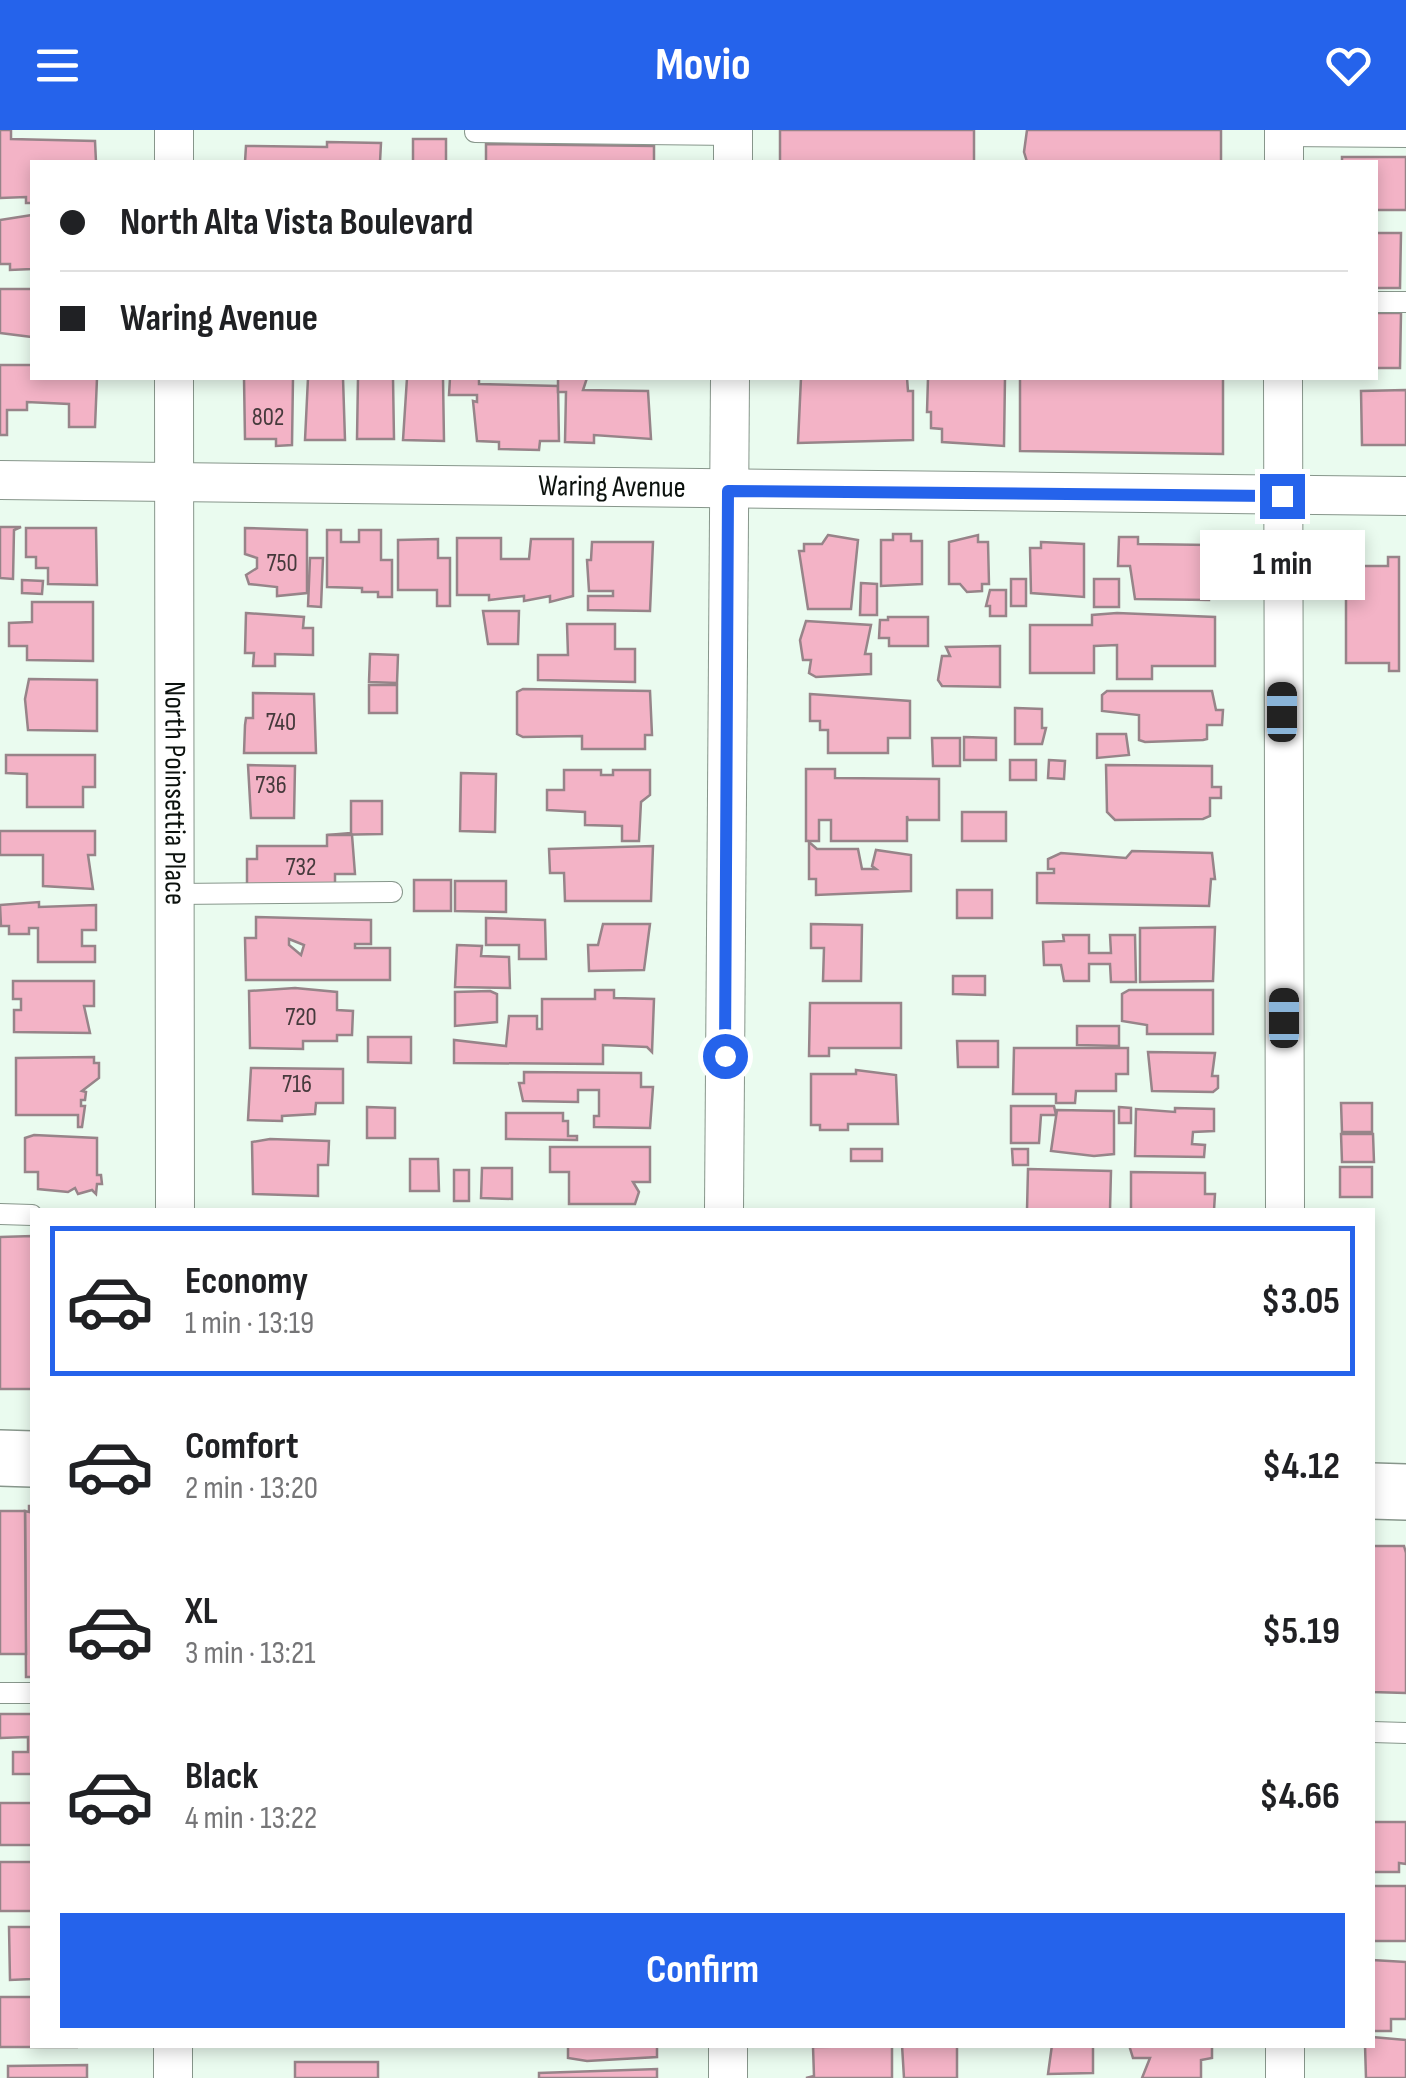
<!DOCTYPE html>
<html lang="en">
<head>
<meta charset="utf-8">
<style>
	body { margin:0; font-family:"Sofia Sans Condensed",sans-serif; background:#f2f2f2; color:#202124; height:100vh; display:flex; flex-direction:column; font-size:38px; white-space:nowrap }
	* { box-sizing:border-box; margin:0 }
	p { font-size:32px; color:#757577 }
	.icon { flex:none; width:55px; height:55px; fill:none; stroke:currentColor; stroke-width:2; stroke-linecap:round; stroke-linejoin:round }
	.map { position:relative; flex:1; overflow:hidden }
	.sheet { position:absolute; left:30px; top:1078px; width:1345px; height:840px; display:flex; flex-direction:column; background:#fff; border-radius:0px; box-shadow:0 5px 15px #0003 }
	.sheet>* { flex:none }
	.guide { position:absolute; left:30px; top:30px; width:1348px; height:220px; border-radius:0px; box-shadow:0 5px 15px #0003; display:grid; align-content:center; height:220px; padding:0 30px; background:#fff }
	.end { position:absolute; width:45px; height:45px; margin:-22px; border:12px solid #2563eb; background:#fff; box-shadow:0 0 0 5px #fff }
	.from { border-radius:50% }
	.bubble { position:absolute; height:70px; border-radius:0px; background:#fff; box-shadow:0 5px 15px #0003; font-size:32px; font-weight:700; line-height:70px; text-align:center }
	.car { position:absolute; width:30px; height:60px; margin:-30px -15px; border-radius:12px; box-shadow:0 0 8px 2px #0007; background:linear-gradient(#222 24%,#8ab4d8 0 40%,#222 0 76%,#8ab4d8 0 86%,#222 0) }
	.guide b { display:flex; align-items:center; gap:35px; height:95px; font-size:38px }
	.guide b+b { border-top:2px solid #e0e0e0 }
	.guide i { width:25px; height:25px; background:#202124 }
	ul { padding:18px 0 0; list-style:none }
	li { display:flex; align-items:center; gap:30px; height:150px; margin:0 20px 15px; padding:0 10px; border:5px solid transparent; border-radius:0px }
	li div { flex:1 }
	li b { display:block; font-size:38px }
	li em { font-style:normal; font-weight:700 }
	li.on { border-color:#2563eb }
	li>.icon { width:90px; height:90px; stroke-width:1.5 }
	.primary-button { display:flex; gap:20px; margin-top:auto; padding:20px 30px }
	.primary-button a { flex:1; height:115px; border-radius:0px; background:#2563eb; color:#fff; font-size:40px; font-weight:700; line-height:115px; text-align:center }
	header { display:flex; justify-content:space-between; align-items:center; height:130px; padding:0 30px; background:#2563eb; color:#fff; font-size:45px; font-weight:700 }
	.map>svg:first-child { display:block }
</style>
</head>
<body>
<header><svg class="icon" aria-label="menu" viewBox="0 0 24 24"><path d="M4 6h16M4 12h16M4 18h16"/></svg>Movio<svg class="icon" aria-label="heart" viewBox="0 0 24 24"><path d="M12 20l-8-8c-3-5 5-10 8-4 3-6 11-1 8 4z"/></svg></header>
<div class="map">
<svg width="1406" height="1948" viewBox="0 0 1406 1948">
	<rect width="100%" height="100%" fill="#eafbef"/>
	<g fill="#f3b3c6" stroke="#978489" stroke-width="2.5" fill-rule="evenodd">
		<path d="M0,0H11V9L95,11L96,32H32V73H26V67L0,68Z"/>
		<rect x="780" y="0" width="194" height="32"/>
		<path d="M1027,0H1221V32H1024H1027L1024,22Z"/>
		<rect x="413" y="9" width="33" height="23"/>
		<path d="M327,12L381,13L380,32H245L246,16L327,17Z"/>
		<path d="M486,14L654,16V32H486Z"/>
		<path d="M1342,27H1406V80H1375V32H1342Z"/>
		<path d="M32,85V139L10,140V134H0V90Z"/>
		<path d="M1375,103H1401L1400,158H1375Z"/>
		<path d="M0,159H32V207L0,203Z"/>
		<path d="M1375,183H1401L1400,238H1375Z"/>
		<path d="M0,235H32V248H97L95,297H69V274L27,272V280H7V305H0Z"/>
		<path d="M244,248H293L292,315L276,316V309H245Z"/>
		<path d="M308,248H343L345,310H305Z"/>
		<path d="M358,248H393L394,309H357Z"/>
		<path d="M407,248H443L444,311L403,310Z"/>
		<path d="M450,248H479V254L558,256L559,311H540L539,320L499,319V312L477,311L473,271L477,272V265H449Z"/>
		<path d="M558,248H587L583,260L648,261L651,309L594,305V313L565,312L566,262H558Z"/>
		<path d="M801,248H907L908,261H913V310L798,313Z"/>
		<path d="M928,248H1005L1004,316L942,312V299L931,298V282H927Z"/>
		<path d="M1020,248H1223V324L1020,321Z"/>
		<path d="M1406,260V315H1362L1361,261Z"/>
		<path d="M0,397H21L14,400L13,449L0,448Z"/>
		<path d="M26,398H96L97,455L48,454V438H36V427H26Z"/>
		<path d="M245,398L307,400V463L277,466V457L249,454L246,445L257,438V428L245,424Z"/>
		<path d="M327,400H341V412H359V400H381V430H392V467H378V462H362V458L327,457Z"/>
		<path d="M893,404H911V411H922V454L881,456V410H893Z"/>
		<path d="M828,405L858,410L851,479H808L799,421H804V414H822Z"/>
		<path d="M978,405V412H988L989,454H982V461L967,462L960,454H949V412Z"/>
		<path d="M1119,407H1138V414L1210,415L1209,470L1135,469L1130,436H1118Z"/>
		<path d="M457,408H501V429H529L531,409H573V466L550,472V466L524,471V466L489,470V465H457Z"/>
		<path d="M438,409V428H450V476H437V460H398V410Z"/>
		<path d="M592,412H653L650,481L588,480V466H613V461H589L587,430H591Z"/>
		<path d="M1041,412L1084,414V467L1031,463L1030,418H1041Z"/>
		<path d="M1388,427H1399V541H1389V533H1346V436H1388Z"/>
		<path d="M310,428H323L321,477L308,476Z"/>
		<rect x="1011" y="449" width="15" height="27"/>
		<rect x="1094" y="449" width="25" height="28"/>
		<path d="M22,450L43,451L42,464L22,463Z"/>
		<path d="M861,453L877,454V485H860Z"/>
		<path d="M990,460H1006V486H990V476H986Z"/>
		<path d="M32,472H93V531L27,530V516H9V493L32,492Z"/>
		<path d="M483,481H519L518,514H488Z"/>
		<path d="M246,483L304,487L303,498H313V525L275,524V536H253L254,523H245Z"/>
		<path d="M1117,483L1215,487V536H1152V549H1117V515L1094,516V543H1030V495H1092V485Z"/>
		<path d="M888,487H928V516H889V508H879L880,490H888Z"/>
		<path d="M806,491L871,495L865,524H871V544L816,547L809,543L811,530H803L800,510Z"/>
		<path d="M567,494H615V519H635V552L538,550V525H568Z"/>
		<path d="M1000,516V557L942,556L938,550L942,526H950L946,517Z"/>
		<path d="M370,524L398,525L397,553L369,552Z"/>
		<path d="M29,549L97,550V601L28,600L25,569Z"/>
		<rect x="369" y="555" width="28" height="28"/>
		<path d="M523,559L650,561L652,605H645V619H582V606L523,607L517,604V562Z"/>
		<path d="M1107,561H1212L1216,580H1223L1222,595H1207V609L1203,610L1145,612L1139,610V585L1102,581V565Z"/>
		<path d="M253,563L314,564L316,623H244L245,595L246,588H253Z"/>
		<path d="M810,564L910,571V608H888V623H828V600H820V591H810Z"/>
		<path d="M1015,578L1042,579V598H1046L1042,614H1015Z"/>
		<path d="M1097,604H1126L1129,625L1097,628Z"/>
		<path d="M964,607L996,608V630H964Z"/>
		<path d="M932,608H960V636H933Z"/>
		<path d="M6,625H95V657H83V677H27V644L6,643Z"/>
		<rect x="1010" y="630" width="26" height="20"/>
		<path d="M1049,630L1065,631L1064,649L1048,648Z"/>
		<path d="M248,635L295,636L294,688H251Z"/>
		<path d="M1106,635L1212,636V657H1221V668H1210V686L1203,689L1115,690L1107,682Z"/>
		<path d="M806,639H835V648L939,649V690H908L907,686V711H831V690H819V711H806Z"/>
		<path d="M564,640H601V645H613V640H650V665L641,672L639,711H622V696L585,695V682L547,680V660H564Z"/>
		<path d="M461,643L496,644L495,702L460,701Z"/>
		<path d="M351,671H382V704L327,705L351,703Z"/>
		<rect x="962" y="682" width="44" height="29"/>
		<path d="M0,701H95V725H88L93,759L43,756V725H0Z"/>
		<path d="M327,705H352L355,744H335V756H247V729H257V716H327Z"/>
		<path d="M809,712L817,719H858L862,739H876L872,736L876,720L911,725V761L816,765V749H809Z"/>
		<path d="M653,716L651,771H565L564,743H550L549,719Z"/>
		<path d="M1132,721L1212,723L1215,749H1211L1209,776L1037,773V743H1054V739H1048V729L1061,723L1126,728Z"/>
		<rect x="414" y="750" width="37" height="31"/>
		<path d="M455,751H506V782L455,781Z"/>
		<rect x="957" y="760" width="35" height="28"/>
		<path d="M39,772V777L96,775V800H82V816H95V832H38V798H29V804H9V796H1L0,775Z"/>
		<path d="M256,787L371,790V814H355V818H390V850H246L245,808H256ZM289,809L304,815L301,825L289,815Z"/>
		<path d="M486,788L545,790L546,829H519V815H486Z"/>
		<path d="M603,794H650L644,840L589,841L588,815H598Z"/>
		<path d="M811,794L862,795L861,851H823L824,818H811Z"/>
		<path d="M1215,797L1213,851L1140,852V798Z"/>
		<path d="M1063,805H1089V823H1111L1110,805H1135L1136,852H1111L1110,834H1089V851H1064L1061,835H1044L1043,812L1064,811Z"/>
		<path d="M457,815L482,816L481,826L509,827L510,858L455,857Z"/>
		<path d="M953,846H985V865L953,864Z"/>
		<path d="M13,851H94V876H84L90,903L14,902V880H21V869H13Z"/>
		<path d="M295,858L337,862V880L353,881L352,905H337V911H303V919L250,918L249,861Z"/>
		<path d="M595,860H614V868L654,869L652,922L647,917L603,915V934L454,933V910L506,916L509,886H537V899H542V869H595Z"/>
		<path d="M1129,860H1213V904H1147V895L1122,891V864Z"/>
		<path d="M490,861L497,864V892L455,896V862Z"/>
		<path d="M810,873H901V918H829V926H809Z"/>
		<path d="M1077,896H1119V916L1077,915Z"/>
		<path d="M368,907H411V933L368,932Z"/>
		<path d="M957,911H998V937H958Z"/>
		<path d="M1014,918H1128V944H1116V961H1076L1075,973H1056V964H1013Z"/>
		<path d="M1148,922L1215,923L1212,946H1218V958L1213,962L1152,961Z"/>
		<path d="M94,927V933H99V948L82,961L86,962L85,970H81V976H85L82,997H78V985H16V928Z"/>
		<path d="M251,938L343,939V973H316L315,984L282,986V991L248,990Z"/>
		<path d="M856,940L896,945L898,994H848V1000H820V995H811V944H856Z"/>
		<path d="M524,942L641,943V957H653L650,998L594,997V986H599V960H578V972L523,971L519,953H524Z"/>
		<path d="M1341,973H1372V1002H1342Z"/>
		<path d="M1011,976H1054L1056,985H1041L1039,1013H1011Z"/>
		<path d="M367,977L395,978V1008H367Z"/>
		<path d="M1119,977L1131,978V993H1119Z"/>
		<path d="M1175,978L1214,979V1001L1193,1002L1192,1014L1205,1015L1204,1027L1135,1026L1136,979L1175,982Z"/>
		<path d="M1057,980L1114,981V1024L1094,1026L1051,1021Z"/>
		<path d="M506,983H563V991H568V1006H577V1010L506,1009Z"/>
		<path d="M1341,1004H1373L1374,1032H1342Z"/>
		<path d="M34,1005L97,1008V1045H101L102,1054H97L96,1064L92,1060L78,1064L75,1058L68,1062L38,1059V1042H25V1008Z"/>
		<path d="M270,1009L329,1011L328,1035H318V1066L253,1064L252,1012Z"/>
		<path d="M550,1017H650V1052H633L639,1062L635,1074H569V1042H550Z"/>
		<rect x="851" y="1019" width="31" height="12"/>
		<path d="M1012,1019H1028V1035H1013Z"/>
		<path d="M410,1029H438L439,1061H410Z"/>
		<rect x="1340" y="1037" width="32" height="30"/>
		<path d="M482,1038H512V1069L481,1068Z"/>
		<path d="M1028,1039L1111,1041L1110,1080H1027Z"/>
		<rect x="454" y="1040" width="15" height="31"/>
		<path d="M1131,1042L1205,1043V1064H1215L1214,1080H1131Z"/>
		<path d="M32,1106V1259H0V1107Z"/>
		<path d="M29,1376H32V1547H26L25,1381L29,1382Z"/>
		<path d="M0,1381H25L26,1524H0Z"/>
		<path d="M1372,1416H1404L1406,1423V1563L1372,1562Z"/>
		<path d="M0,1584H32V1644H13V1622H28V1607L0,1608Z"/>
		<rect x="0" y="1673" width="32" height="42"/>
		<path d="M1372,1692H1406V1734L1399,1733V1742H1372Z"/>
		<rect x="0" y="1732" width="32" height="49"/>
		<rect x="1372" y="1756" width="34" height="55"/>
		<path d="M9,1797H32V1849L10,1850Z"/>
		<path d="M1372,1830L1406,1832V1889H1391V1901H1372Z"/>
		<path d="M0,1867H32V1915L78,1917H0Z"/>
		<path d="M1372,1907L1406,1910V1948H1366L1365,1915H1372Z"/>
		<path d="M568,1915H657V1927L587,1931L568,1928Z"/>
		<path d="M902,1915H957V1948H904Z"/>
		<path d="M1052,1915H1093V1943L1048,1944Z"/>
		<path d="M1129,1915H1212V1928L1201,1930V1948H1142L1150,1928H1133Z"/>
		<path d="M892,1916V1948H806L814,1946L813,1917Z"/>
		<rect x="295" y="1932" width="83" height="16"/>
		<path d="M87,1935V1948H8V1936Z"/>
		<path d="M657,1939V1948H539V1943Z"/>
	</g>
	<g fill="none" stroke-linecap="round" stroke-linejoin="round">
		<g stroke="#87968b" stroke-width="22">
			<g id="lane">
				<path d="M475,2L733,5"/>
				<path d="M1284,6L1406,7"/>
				<path d="M1375,172H1406"/>
				<path d="M175,764L392,762"/>
				<path d="M0,1084L32,1085"/>
				<path d="M0,1563H32"/>
				<path d="M1372,1602L1406,1603"/>
			</g>
		</g>
		<g stroke="#87968b" stroke-width="40">
			<g id="street">
				<path d="M174,0V32"/>
				<path d="M733,32V0"/>
				<path d="M1284,32V0"/>
				<path id="s1" d="M174,248L175,1080"/>
				<path d="M1283,248L1285,1080"/>
				<path id="s2" d="M0,350L1406,366"/>
				<path d="M724,1080L730,248"/>
				<path d="M728,1915V1948"/>
				<path d="M173,1948V1915"/>
				<path d="M1285,1948V1915"/>
			</g>
		</g>
		<g stroke="#87968b" stroke-width="58">
			<g id="secondary">
				<path d="M0,1328L32,1329"/>
				<path d="M1372,1361L1406,1362"/>
			</g>
		</g>
		<use href="#lane" stroke="#fff" stroke-width="20"/>
		<use href="#street" stroke="#fff" stroke-width="38"/>
		<use href="#secondary" stroke="#fff" stroke-width="55"/>
	</g>
	<g fill="none" stroke-linecap="round" stroke-linejoin="round">
		<path stroke="#2563eb" stroke-width="12" d="M725,926L728,361L1282,366"/>
	</g>
	<g text-anchor="middle" dominant-baseline="central" stroke-width="9" stroke-linejoin="round" paint-order="stroke">
		<g font-size="25" fill="#463a3c">
			<text x="268" y="287">802</text>
			<text x="282" y="433">750</text>
			<text x="281" y="592">740</text>
			<text x="271" y="655">736</text>
			<text x="301" y="737">732</text>
			<text x="301" y="887">720</text>
			<text x="297" y="954">716</text>
		</g>
		<g font-size="30" fill="#0c120e" stroke="#fff">
			<text stroke="none"><textPath href="#s2" startOffset="612">Waring Avenue</textPath></text>
			<text stroke="none"><textPath href="#s1" startOffset="415">North Poinsettia Place</textPath></text>
		</g>
	</g>
</svg>
<i class="end from" style="left:725px;top:926px"></i>
<i class="end" style="left:1282px;top:366px"></i>
<div class="bubble" style="left:1200px;top:400px;width:165px">1 min</div>
<i class="car" style="left:1282px;top:582px;rotate:0deg"></i>
<i class="car" style="left:1284px;top:888px;rotate:0deg"></i>
<div class="guide">
<b><i class="from"></i>North Alta Vista Boulevard</b>
<b><i></i>Waring Avenue</b>
</div>
<section class="sheet">
<ul>
<li class="on"><svg class="icon" aria-label="car" viewBox="0 0 24 24"><path d="M5 17H2v-5l4-1 3-4h7l3 4 3 1v5h-3M9 17h6M6 11h13"/><circle cx="7" cy="17" r="2"/><circle cx="17" cy="17" r="2"/></svg><div><b>Economy</b><p>1 min · 13:19</p></div><em>$3.05</em></li>
<li><svg class="icon" aria-label="car" viewBox="0 0 24 24"><path d="M5 17H2v-5l4-1 3-4h7l3 4 3 1v5h-3M9 17h6M6 11h13"/><circle cx="7" cy="17" r="2"/><circle cx="17" cy="17" r="2"/></svg><div><b>Comfort</b><p>2 min · 13:20</p></div><em>$4.12</em></li>
<li><svg class="icon" aria-label="car" viewBox="0 0 24 24"><path d="M5 17H2v-5l4-1 3-4h7l3 4 3 1v5h-3M9 17h6M6 11h13"/><circle cx="7" cy="17" r="2"/><circle cx="17" cy="17" r="2"/></svg><div><b>XL</b><p>3 min · 13:21</p></div><em>$5.19</em></li>
<li><svg class="icon" aria-label="car" viewBox="0 0 24 24"><path d="M5 17H2v-5l4-1 3-4h7l3 4 3 1v5h-3M9 17h6M6 11h13"/><circle cx="7" cy="17" r="2"/><circle cx="17" cy="17" r="2"/></svg><div><b>Black</b><p>4 min · 13:22</p></div><em>$4.66</em></li>
</ul>
<div class="primary-button"><a>Confirm</a></div>
</section>
</div>
</body>
</html>
